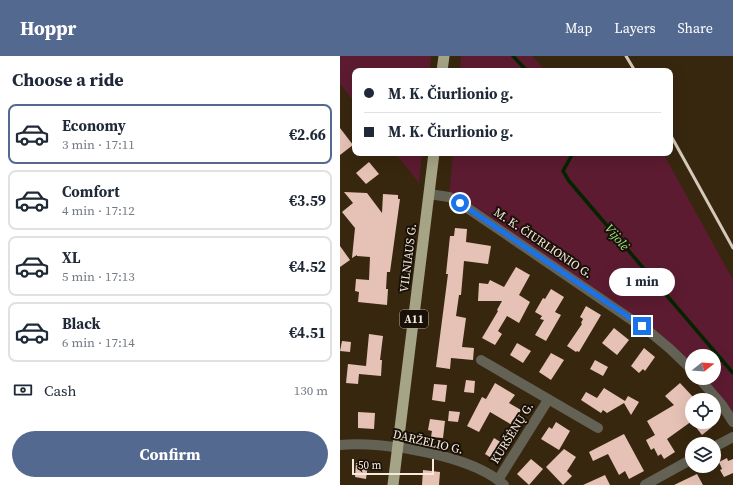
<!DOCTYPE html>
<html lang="en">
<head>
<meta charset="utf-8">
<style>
	body { margin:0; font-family:"Source Serif 4",serif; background:#f2f2f3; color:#1f2937; height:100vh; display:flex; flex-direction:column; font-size:15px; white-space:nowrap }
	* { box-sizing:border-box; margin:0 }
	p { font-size:13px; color:#747a83 }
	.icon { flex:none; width:22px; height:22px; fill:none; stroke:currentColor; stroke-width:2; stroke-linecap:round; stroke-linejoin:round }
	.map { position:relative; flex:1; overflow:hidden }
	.details { display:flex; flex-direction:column; background:#fff; width:340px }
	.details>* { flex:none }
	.guide { position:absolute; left:12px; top:12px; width:321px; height:88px; border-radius:8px; box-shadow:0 4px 16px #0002; display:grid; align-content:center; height:88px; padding:0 12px; background:#fff }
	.needle { width:26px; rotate:73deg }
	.controls { position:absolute; left:345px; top:293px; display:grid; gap:8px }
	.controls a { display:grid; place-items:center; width:36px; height:36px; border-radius:50%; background:#fff; box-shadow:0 4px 16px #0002; font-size:20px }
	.scale { position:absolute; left:12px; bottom:10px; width:82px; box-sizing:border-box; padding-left:4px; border:2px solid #f5eadc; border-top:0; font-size:11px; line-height:14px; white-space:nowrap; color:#f5eadc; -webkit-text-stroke:3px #191108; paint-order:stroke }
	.end { position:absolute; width:18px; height:18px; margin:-9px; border:5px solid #1a73e8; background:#fff; box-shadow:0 0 0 2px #fff }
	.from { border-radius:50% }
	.bubble { position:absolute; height:28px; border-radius:14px; background:#fff; box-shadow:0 4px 16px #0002; font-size:13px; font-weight:700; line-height:28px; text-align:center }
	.guide b { display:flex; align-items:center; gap:14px; height:38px; font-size:15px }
	.guide b+b { border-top:1px solid #e0e1e3 }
	.guide i { width:10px; height:10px; background:#1f2937 }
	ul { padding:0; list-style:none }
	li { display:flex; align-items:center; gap:12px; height:60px; margin:0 8px 6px; padding:0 4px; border:2px solid #e0e1e3; border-radius:8px }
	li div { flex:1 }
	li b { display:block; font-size:15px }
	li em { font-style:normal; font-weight:700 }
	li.active { border-color:#536990 }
	li>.icon { width:36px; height:36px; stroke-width:1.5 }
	h2 { padding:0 12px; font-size:18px; line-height:48px }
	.pay { display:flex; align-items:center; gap:10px; height:44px; padding:0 12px; font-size:15px }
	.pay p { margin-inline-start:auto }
	.button { display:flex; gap:8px; margin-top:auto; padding:8px 12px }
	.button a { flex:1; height:46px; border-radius:24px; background:#536990; color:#fff; font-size:16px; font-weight:700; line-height:46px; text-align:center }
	header { display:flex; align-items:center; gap:24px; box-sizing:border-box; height:56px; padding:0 20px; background:#536990; color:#fff }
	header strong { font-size:19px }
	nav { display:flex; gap:22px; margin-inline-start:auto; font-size:14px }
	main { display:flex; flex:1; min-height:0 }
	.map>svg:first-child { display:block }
</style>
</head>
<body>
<header>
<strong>Hoppr</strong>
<nav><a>Map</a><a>Layers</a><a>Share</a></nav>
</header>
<main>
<section class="details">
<h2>Choose a ride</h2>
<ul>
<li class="active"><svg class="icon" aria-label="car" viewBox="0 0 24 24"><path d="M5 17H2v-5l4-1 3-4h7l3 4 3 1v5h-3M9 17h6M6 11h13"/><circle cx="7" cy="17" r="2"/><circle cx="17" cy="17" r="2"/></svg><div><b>Economy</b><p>3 min · 17:11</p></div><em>€2.66</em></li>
<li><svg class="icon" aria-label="car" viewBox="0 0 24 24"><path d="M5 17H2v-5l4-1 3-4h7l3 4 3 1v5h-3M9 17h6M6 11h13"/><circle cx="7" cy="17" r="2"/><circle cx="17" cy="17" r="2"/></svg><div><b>Comfort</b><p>4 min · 17:12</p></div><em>€3.59</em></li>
<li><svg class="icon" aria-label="car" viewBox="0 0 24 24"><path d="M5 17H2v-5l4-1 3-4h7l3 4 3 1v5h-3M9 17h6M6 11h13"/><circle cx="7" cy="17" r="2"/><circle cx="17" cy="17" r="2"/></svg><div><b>XL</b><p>5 min · 17:13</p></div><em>€4.52</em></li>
<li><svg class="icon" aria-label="car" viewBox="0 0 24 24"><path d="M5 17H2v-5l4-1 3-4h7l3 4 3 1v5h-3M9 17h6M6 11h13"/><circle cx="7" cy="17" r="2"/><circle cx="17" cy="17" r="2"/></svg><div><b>Black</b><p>6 min · 17:14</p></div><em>€4.51</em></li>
</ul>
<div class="pay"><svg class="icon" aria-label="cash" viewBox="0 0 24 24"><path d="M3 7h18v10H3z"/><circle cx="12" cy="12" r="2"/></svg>Cash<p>130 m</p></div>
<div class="button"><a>Confirm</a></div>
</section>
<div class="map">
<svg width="393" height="429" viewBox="0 0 393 429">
	<rect width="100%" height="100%" fill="#38270f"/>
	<g fill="#5c1b30">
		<path d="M0,0H91L90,15H15V47L0,28Z"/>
		<path d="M121,0H192L206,15H120Z"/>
		<path d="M55,97H82L79,127Z"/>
		<path d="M113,97H280L283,100L287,97H323L393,224V366L359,322H374V300H352V314L346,307L109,141Z"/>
	</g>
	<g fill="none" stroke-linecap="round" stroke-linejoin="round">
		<g stroke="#052300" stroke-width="3.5">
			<path d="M173,0L187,15"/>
			<path d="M233,97L223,115L229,125L393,317"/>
		</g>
	</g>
	<g fill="#e6c2b6">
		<path d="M0,72L13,89L0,99Z"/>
		<path d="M29,106L39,118L26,128L16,117Z"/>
		<path d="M4,136L27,137L42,157L43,138L58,139V143H60L50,216H47L46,233H48L47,249L18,246L19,236L15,235L16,223L29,224L30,201L17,200V199L12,202L15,172L2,156L13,147Z"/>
		<path d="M115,172L127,173L126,186L151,190L148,208L124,205L121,239H119L116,260L126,262L122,291L134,292L133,304L111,302L110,313L96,311L108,218H106L110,180H114Z"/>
		<path d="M0,190L10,204L0,211Z"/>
		<path d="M176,211L190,219L179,239L190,246L179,267L167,260L158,275L162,278L155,289L142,282L158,255L157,254L162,245H138L139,227L148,228L150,224L164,231Z"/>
		<path d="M211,233L224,241L215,256L221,259L206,285L195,279L204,264L200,263L202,260L195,256L203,242L205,243Z"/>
		<path d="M246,250L261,259L239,296L237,295L236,296L227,290L242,268L241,267L243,263L240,261Z"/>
		<path d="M274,272L289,284L277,299L262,287Z"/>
		<path d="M29,278L43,280L40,304H42L41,320L19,318L18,328L6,327L8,308L26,310Z"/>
		<path d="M2,285L11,286L10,296L0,295Z"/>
		<path d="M177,287L191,295L183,307L170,299Z"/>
		<path d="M304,292L315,301L305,315L303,313L299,317L291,310Z"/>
		<path d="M211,297L224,304L211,324L199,316Z"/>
		<path d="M255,304L268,311L263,320L250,313Z"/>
		<path d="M126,324L135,325L134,337L124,336Z"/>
		<path d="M155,327L175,339L169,347L181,354L172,369L150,356L139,376L127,370L142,341L146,343Z"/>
		<path d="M340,327L355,343L352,344V365L327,383L335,396L324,403L321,398L318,400L314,392L311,394L306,384L315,379L307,365L334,349L325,340Z"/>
		<path d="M94,328L107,329L105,346L92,344Z"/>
		<path d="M264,332L285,345L288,340L299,346L291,359L284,347L267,357L263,354L261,357L241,344L246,336L257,342Z"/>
		<path d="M109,355L120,356L118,366L108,365Z"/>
		<path d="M18,356L35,357L34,373L18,372Z"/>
		<path d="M90,363L105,365L103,382L91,381L92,375L88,374Z"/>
		<path d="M216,366L230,375L219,394L201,383L209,371L212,373Z"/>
		<path d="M352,366H368L372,371L362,379Z"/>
		<path d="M284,378L304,415L289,423L285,415L279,419L268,398L253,405L249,396Z"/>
		<path d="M154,382L162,387L153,403L145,398Z"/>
		<path d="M224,393L236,401L227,415L232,420L223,429L206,411Z"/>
		<path d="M387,402L388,405L393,403V417L384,421L380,414L382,413L379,406Z"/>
		<path d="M191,403L203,413L189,429L177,418Z"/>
		<path d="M16,407L28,408L26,423L15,421Z"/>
		<path d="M83,414L100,416L99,429H82Z"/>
		<path d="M357,418L363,429H334Z"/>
		<path d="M265,419L270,429H243Z"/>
	</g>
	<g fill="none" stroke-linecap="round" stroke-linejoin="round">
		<g stroke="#636255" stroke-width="10">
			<path d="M89,138L109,141L120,147L311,277L329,292L352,314"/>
			<path d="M141,304L258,372"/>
			<path d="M359,322L382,349L393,366"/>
			<path d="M0,389C43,385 132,399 164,429"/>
			<path d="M374,391L393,381"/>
			<path d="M158,424L208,344"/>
			<path d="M305,429L352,403"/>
		</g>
		<g stroke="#a5a486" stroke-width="11">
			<path d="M102,15L104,0"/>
			<path d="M53,429L94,97"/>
		</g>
		<g stroke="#d5c9b9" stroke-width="3">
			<path d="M286,0L295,15"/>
			<path d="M330,78L393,192"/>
		</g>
	</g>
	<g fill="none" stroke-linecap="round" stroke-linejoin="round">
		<path stroke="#1a73e8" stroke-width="5" d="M120,147L302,270"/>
	</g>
	<g text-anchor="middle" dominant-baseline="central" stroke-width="4" stroke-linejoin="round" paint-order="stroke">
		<rect fill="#191108" stroke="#b3a99c" stroke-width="1" x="60" y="254" width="28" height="18" rx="3"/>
		<g font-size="11" font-weight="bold" fill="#f5eadc">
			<text x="74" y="263">A11</text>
		</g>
		<g font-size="12" fill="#f5eadc" stroke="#191108">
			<text transform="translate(203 187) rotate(34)">M. K. ČIURLIONIO G.</text>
			<text transform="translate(68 202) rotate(-83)">VILNIAUS G.</text>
			<text transform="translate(172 377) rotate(-58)">KURŠĖNŲ G.</text>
			<text transform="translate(88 386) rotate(13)">DARŽELIO G.</text>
		</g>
		<g font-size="13" font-style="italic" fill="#97e381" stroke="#191108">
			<text transform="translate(277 181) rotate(50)">Vijolė</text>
		</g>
	</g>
</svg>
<div class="controls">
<a><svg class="needle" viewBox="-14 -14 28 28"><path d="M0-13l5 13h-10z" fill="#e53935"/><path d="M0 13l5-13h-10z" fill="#747a83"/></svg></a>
<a><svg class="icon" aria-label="locate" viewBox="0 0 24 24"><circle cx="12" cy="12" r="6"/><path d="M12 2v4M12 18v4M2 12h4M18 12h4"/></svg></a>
<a><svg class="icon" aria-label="layers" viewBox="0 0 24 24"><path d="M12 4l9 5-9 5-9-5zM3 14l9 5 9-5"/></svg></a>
</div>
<div class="scale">50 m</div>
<i class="end from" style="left:120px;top:147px"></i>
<i class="end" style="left:302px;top:270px"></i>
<div class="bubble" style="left:269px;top:212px;width:66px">1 min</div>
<div class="guide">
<b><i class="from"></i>M. K. Čiurlionio g.</b>
<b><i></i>M. K. Čiurlionio g.</b>
</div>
</div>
</main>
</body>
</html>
